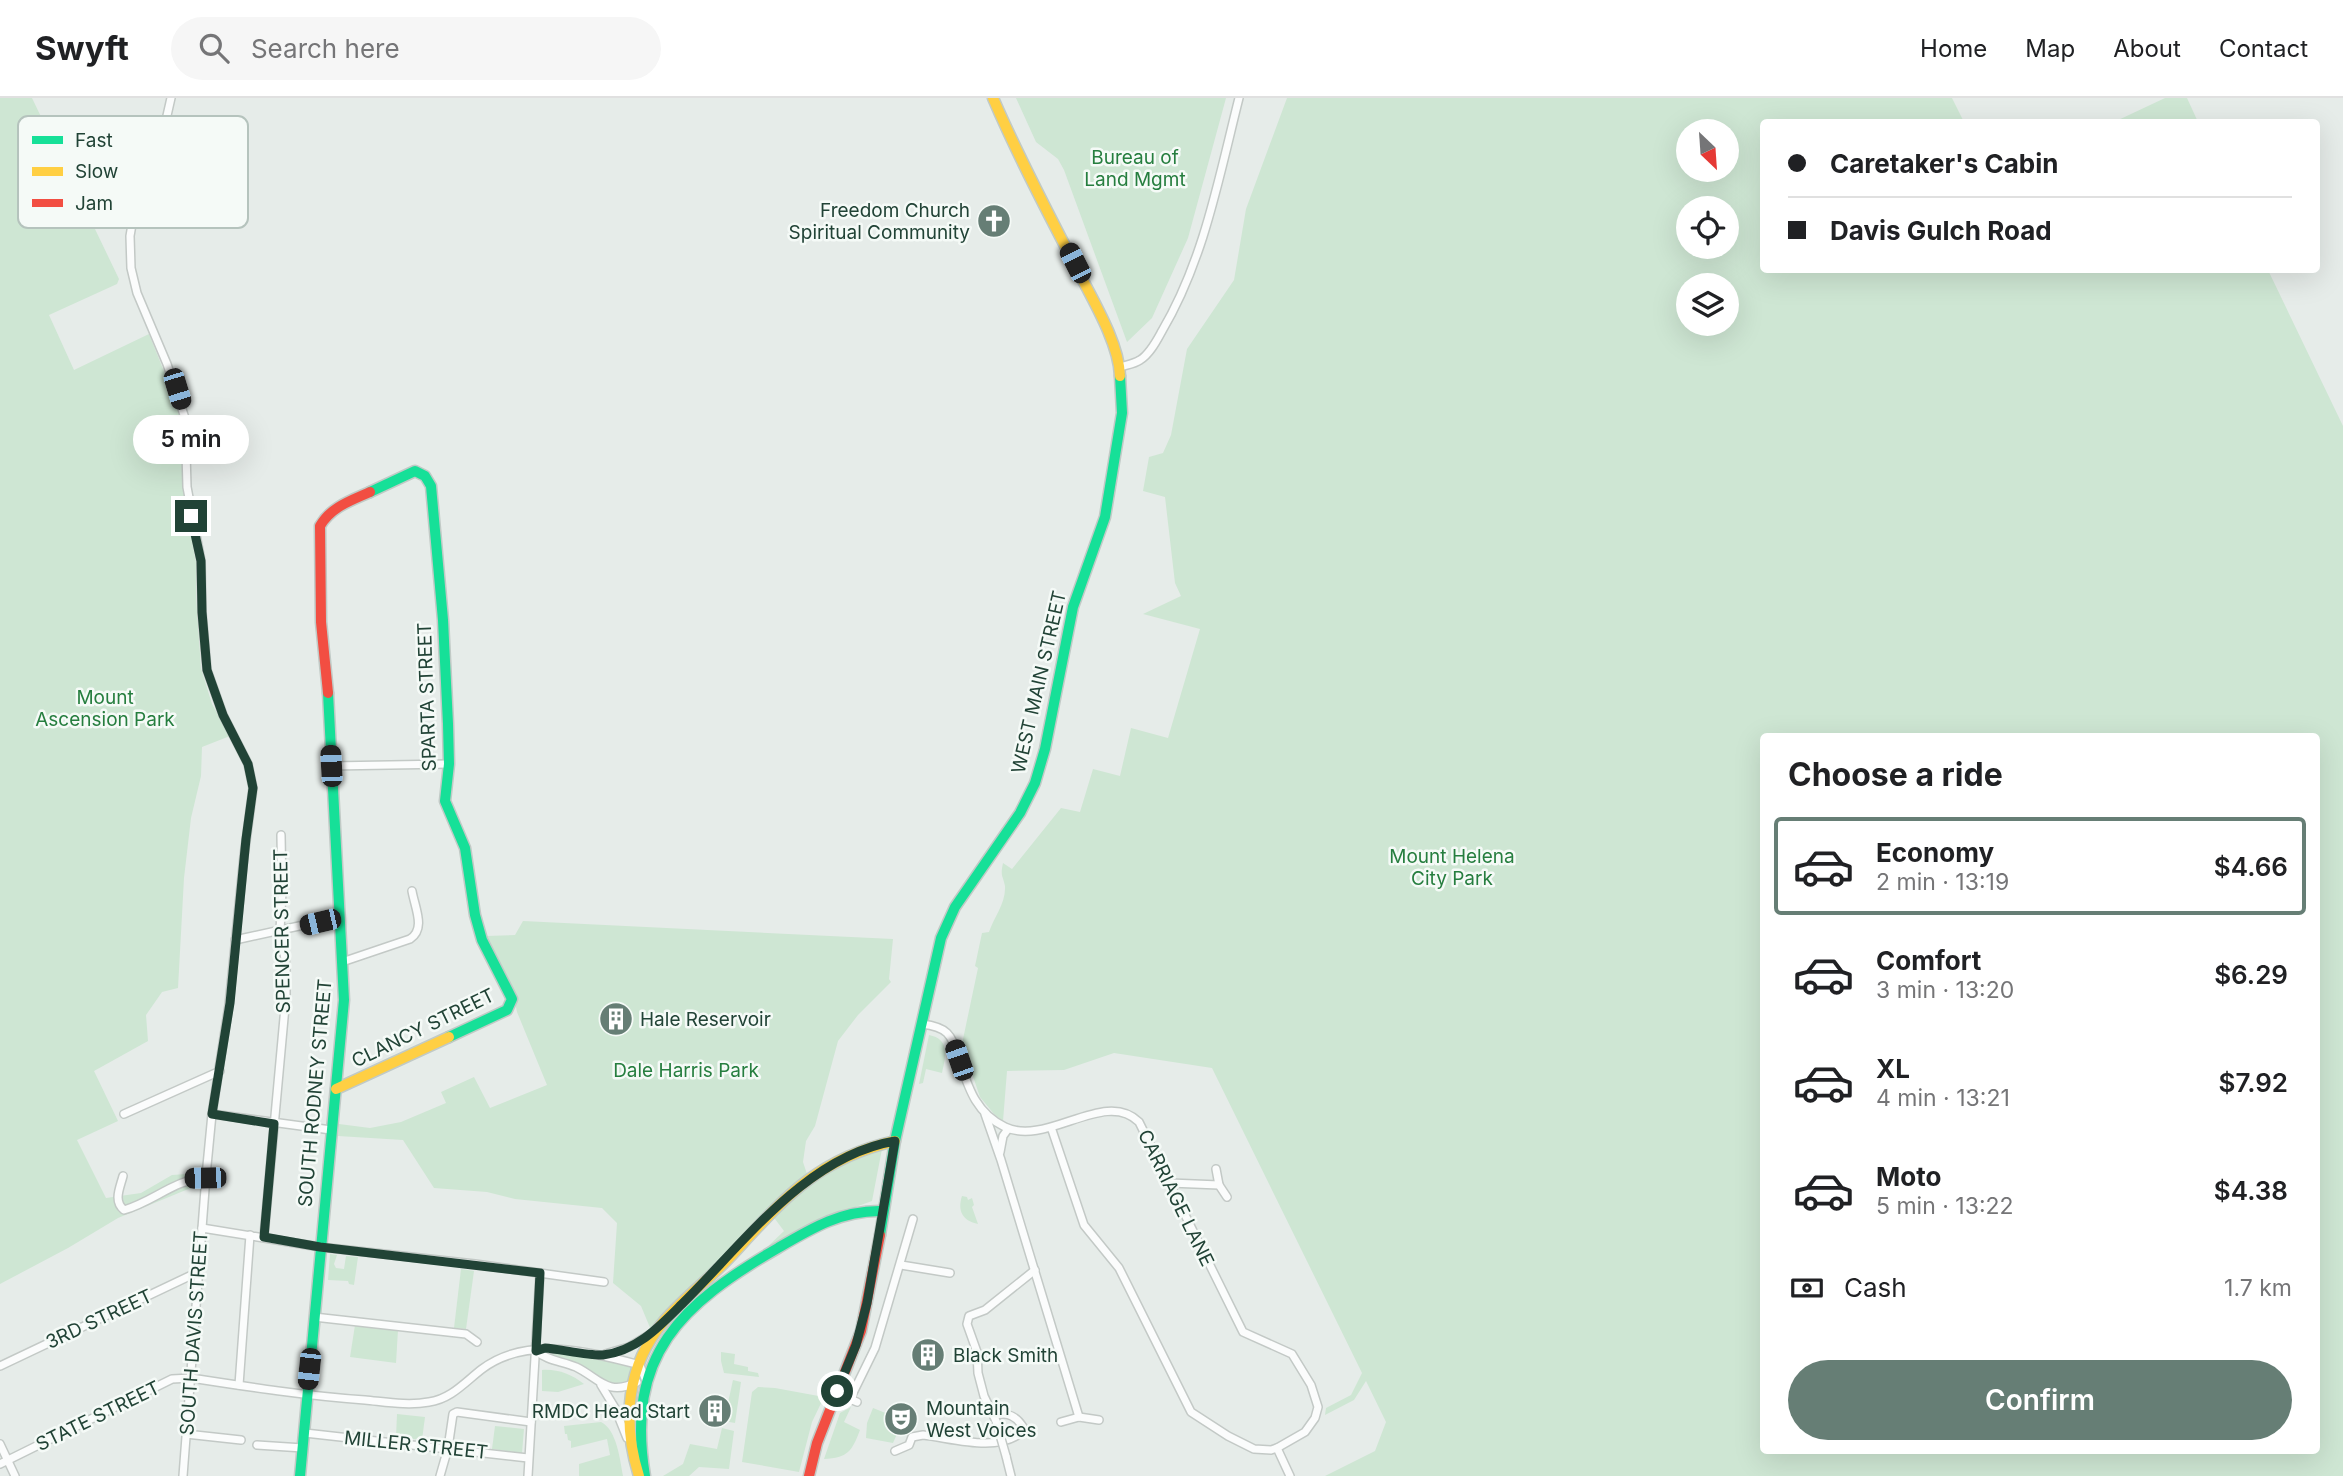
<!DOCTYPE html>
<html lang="en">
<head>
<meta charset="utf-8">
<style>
	body { margin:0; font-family:Inter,sans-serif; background:#f6f6f6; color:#202124; height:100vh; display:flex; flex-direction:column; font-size:26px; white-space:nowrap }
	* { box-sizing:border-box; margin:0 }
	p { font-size:23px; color:#757577 }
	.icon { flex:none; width:38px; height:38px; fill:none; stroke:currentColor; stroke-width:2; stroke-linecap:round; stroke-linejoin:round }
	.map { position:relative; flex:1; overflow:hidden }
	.panel { position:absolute; left:1760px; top:635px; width:560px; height:721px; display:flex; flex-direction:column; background:#fff; border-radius:7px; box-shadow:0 7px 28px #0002 }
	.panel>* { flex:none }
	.top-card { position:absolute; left:1760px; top:21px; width:560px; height:154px; border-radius:7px; box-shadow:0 7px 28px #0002; display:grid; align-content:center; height:154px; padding:0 28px; background:#fff }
	.needle { width:46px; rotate:155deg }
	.fabs { position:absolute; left:1676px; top:21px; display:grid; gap:14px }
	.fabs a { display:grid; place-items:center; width:63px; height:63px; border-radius:50%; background:#fff; box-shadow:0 7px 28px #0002; font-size:35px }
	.end { position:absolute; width:32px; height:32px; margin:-16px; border:9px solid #214336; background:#fff; box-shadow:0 0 0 4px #fff }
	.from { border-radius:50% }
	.bubble { position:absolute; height:49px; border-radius:24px; background:#fff; box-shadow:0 7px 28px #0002; font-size:23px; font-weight:600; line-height:49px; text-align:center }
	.car { position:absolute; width:21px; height:42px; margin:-21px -10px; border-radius:9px; box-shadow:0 0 5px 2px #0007; background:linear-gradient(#222 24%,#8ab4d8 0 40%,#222 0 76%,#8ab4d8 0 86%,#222 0) }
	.top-card b { display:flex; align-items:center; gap:24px; height:66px; font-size:26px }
	.top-card b+b { border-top:2px solid #e0e0e0 }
	.top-card i { width:18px; height:18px; background:#202124 }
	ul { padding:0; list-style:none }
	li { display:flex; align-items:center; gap:21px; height:98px; margin:0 14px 10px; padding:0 14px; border:4px solid transparent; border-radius:7px }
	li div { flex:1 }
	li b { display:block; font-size:26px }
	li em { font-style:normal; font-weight:600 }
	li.on { border-color:#667e75 }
	li>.icon { width:63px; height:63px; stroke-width:1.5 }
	h2 { padding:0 28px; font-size:32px; line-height:84px }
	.pay { display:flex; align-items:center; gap:18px; height:77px; padding:0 28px; font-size:26px }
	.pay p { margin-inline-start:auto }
	.primary-button { display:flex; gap:14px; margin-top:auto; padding:14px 28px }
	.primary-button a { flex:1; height:80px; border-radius:42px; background:#667e75; color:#fff; font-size:28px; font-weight:600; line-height:80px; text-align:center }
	header { display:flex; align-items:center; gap:42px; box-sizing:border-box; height:98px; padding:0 35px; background:#fff; border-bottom:2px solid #e0e0e0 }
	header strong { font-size:33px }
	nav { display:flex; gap:38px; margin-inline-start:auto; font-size:24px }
	.search { width:490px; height:63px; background:#f6f6f6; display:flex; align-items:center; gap:18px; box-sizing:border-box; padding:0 24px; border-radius:38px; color:#757577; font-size:26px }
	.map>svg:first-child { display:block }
</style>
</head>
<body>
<header>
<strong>Swyft</strong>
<div class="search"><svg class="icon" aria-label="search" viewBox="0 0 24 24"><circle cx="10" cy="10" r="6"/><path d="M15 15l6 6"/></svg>Search here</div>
<nav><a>Home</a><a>Map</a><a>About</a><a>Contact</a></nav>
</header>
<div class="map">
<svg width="2343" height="1378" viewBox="0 0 2343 1378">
	<rect width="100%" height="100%" fill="#e6ece9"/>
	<g fill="#cee6d3" fill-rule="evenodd">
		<path d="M0,0H32L119,181L117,186L49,217L74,272L149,236L183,321L182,363L188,421L196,464V499L201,570L212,606L230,638L202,649L201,678L191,720L184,780L178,890L162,894L146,917L148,943L94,973L118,1023L77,1042L106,1100L141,1095L172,1077L201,1075L198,1087L118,1120L68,1150L0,1186Z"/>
		<path d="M1016,0H1226L1188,140L1152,220L1127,244L1064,72L1058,61L1036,44Z"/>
		<path d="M1287,0H1952L1964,24H1764V172H2268L2343,328V1378H1325L1375,1353L1386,1324L1366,1283L1354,1302L1325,1317L1326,1310L1351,1297L1362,1275L1212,970L1114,955L1064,972L1007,973L1003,1023L994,1016L980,999L962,946L978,870L975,868L982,835L989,834C994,819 1006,805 1005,788C1003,777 1000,779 1003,765L1012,771L1061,710L1080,714L1093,671L1120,678L1131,630L1168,640L1200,531L1143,516L1181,498L1175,485L1165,399L1143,393L1149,359L1163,355L1171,337L1187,251L1234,182L1246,111ZM1689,33H1727V72H1689ZM1689,110H1727V149H1689ZM1689,187H1727V226H1689ZM1764,639H2317V1353H1764Z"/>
		<path d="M2165,0H2187L2198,24H2114Z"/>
		<path d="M523,823L893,841L889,881L891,884L858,917L838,943L815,1028L806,1043L803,1064L808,1079L651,1232L641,1208L613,1185L617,1125L602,1110L515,1101L487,1094L434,1090L403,1042L338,1038L339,1026L370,1030L401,1024L446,1005L441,994L474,979L490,1010L547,987L517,914L514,900L486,838L515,837Z"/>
		<path d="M929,937C950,941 946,958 942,975L926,971L923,985L919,986Z"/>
		<path d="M882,1051L872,1103L825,1120L761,1155L784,1133L772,1117C807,1087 836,1064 882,1051Z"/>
		<path d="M962,1098L967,1099L968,1102L972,1100L974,1107L972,1109L978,1126C963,1123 957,1113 962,1098Z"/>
		<path d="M330,1156L337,1157L334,1166L336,1170L344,1171L346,1158L358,1159L354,1187L349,1186L348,1183L328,1182Z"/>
		<path d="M461,1171L474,1173L466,1231L454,1230Z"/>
		<path d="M355,1227L398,1232L396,1265L350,1259Z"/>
		<path d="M547,1254L623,1265L632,1268L634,1272C623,1304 591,1272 573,1264C565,1259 555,1258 546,1256Z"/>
		<path d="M721,1254L735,1256L734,1266L748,1269V1273L758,1275L759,1279L724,1275L721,1263Z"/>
		<path d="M542,1272C558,1271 571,1276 584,1286L558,1294L542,1293Z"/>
		<path d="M733,1282L741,1284L735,1325L724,1323Z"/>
		<path d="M758,1289L775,1290L824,1299L812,1324L799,1374L742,1364L752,1294Z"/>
		<path d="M851,1309L844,1324L860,1332C852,1353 848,1360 824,1361L840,1315Z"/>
		<path d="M873,1310L888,1316L900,1329L893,1345L866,1340L867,1325Z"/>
		<path d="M397,1316L425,1319L422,1342L396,1339Z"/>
		<path d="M601,1324C617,1332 620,1362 623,1378H579V1366L610,1357L607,1341L571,1350V1343L568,1342L567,1336H565L564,1328Z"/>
		<path d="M495,1328L524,1331L522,1355L492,1351Z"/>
		<path d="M722,1330L734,1333L729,1371L699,1369L689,1378H663L683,1366L690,1346L717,1351Z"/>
	</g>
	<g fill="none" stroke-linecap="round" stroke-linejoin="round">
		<g stroke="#c3c9c6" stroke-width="10">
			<g id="street">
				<path d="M171,0L161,44L134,115L130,138L131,170L137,195L167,266L185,320L187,389L201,463L202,515L207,572L223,617L248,666L253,690L244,758L229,907L212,1016L206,1078L183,1378"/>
				<path d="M1120,269C1126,267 1134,266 1140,262C1150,256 1157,242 1162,233C1204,162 1219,79 1239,0"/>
				<path d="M331,668L449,666"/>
				<path d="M235,842L340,819"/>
				<path d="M342,864L410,841C426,831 415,810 412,793"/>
				<path d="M922,926C930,927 941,929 947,935C953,941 956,951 958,959C968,988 975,1015 1005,1029C1047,1049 1105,990 1139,1024L1243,1234L1292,1256L1311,1287L1318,1309L1315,1320L1305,1334L1277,1350L1271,1352L1254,1351L1228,1338L1191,1314L1119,1170L1084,1127L1051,1029"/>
				<path d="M124,1016L220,973"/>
				<path d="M212,1016L331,1032"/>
				<path d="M985,1016L1001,1062L1079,1319"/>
				<path d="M1000,1054L1003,1038L1008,1031"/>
				<path d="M1216,1071L1219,1087"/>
				<path d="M123,1078C120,1090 113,1103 124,1112C153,1104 175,1081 205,1080"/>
				<path d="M1170,1085L1219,1087L1227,1099"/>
				<path d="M202,1130L320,1149L475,1166L604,1184"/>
				<path d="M264,1138L286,898V867L280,833L282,793L281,737"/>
				<path d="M901,1167L950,1175"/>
				<path d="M314,1219L466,1236L477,1244"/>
				<path d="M536,1253C548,1263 562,1263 576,1269C599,1280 607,1299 637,1284"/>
				<path d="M605,1256L629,1249L654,1234"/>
				<path d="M0,1268L198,1174"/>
				<path d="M239,1287L250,1137"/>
				<path d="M601,1287L615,1310L627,1340"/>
				<path d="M850,1301L875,1250L913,1121"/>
				<path d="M832,1303L840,1307L850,1301L857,1304"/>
				<path d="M996,1323L984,1298L978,1275L977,1254L967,1226L969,1218L985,1212L1035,1172"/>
				<path d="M1061,1324L1079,1319L1099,1322"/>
				<path d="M305,1335L528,1360"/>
				<path d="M186,1336L241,1342"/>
				<path d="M0,1346L15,1378"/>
				<path d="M257,1347L303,1350"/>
				<path d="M1277,1350L1290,1378"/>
				<path d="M895,1353L909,1347L912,1339L923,1337C952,1340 996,1355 1022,1334L1023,1329C1016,1318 1008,1314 995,1317"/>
				<path d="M1006,1358L1011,1378"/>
				<path d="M0,1366L172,1281L191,1280C249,1289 307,1298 365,1302C386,1304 408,1308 429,1304C451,1301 465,1284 482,1271C527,1237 590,1254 640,1267L647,1286"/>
				<path d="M440,1378L448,1350L453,1316L457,1314L531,1324"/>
				<path d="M528,1378L540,1175"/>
			</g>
		</g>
		<g stroke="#c1cac6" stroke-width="13">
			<g id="fast">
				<path d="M370,394L415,373L425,378L431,388L443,522L448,626L449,666L445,703L465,750L475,817L482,842L512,901L507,912L449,939"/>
				<path d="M880,1137L895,1043L941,840L955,809L1020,715L1035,685L1045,651L1073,509L1105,419L1122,315L1120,278"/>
				<path d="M300,1378L344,902L328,595"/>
				<path d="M645,1378C625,1257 681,1206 778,1150C812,1130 842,1112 882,1113"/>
			</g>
		</g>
		<g stroke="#c1cac6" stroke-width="13">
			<g id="slow">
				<path d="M993,0C1018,58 1047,113 1076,169C1091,199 1119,244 1120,278"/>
				<path d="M336,991L449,939"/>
				<path d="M639,1378C622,1324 626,1268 664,1223C684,1200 708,1182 729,1160C782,1103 815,1061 895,1043"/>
			</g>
		</g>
		<g stroke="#c1cac6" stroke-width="13">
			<g id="jam">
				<path d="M328,595L321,524L320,428C331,409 350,403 370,394"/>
				<path d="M809,1378L817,1345L861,1233L880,1137"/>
			</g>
		</g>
		<use href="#street" stroke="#fbfcfc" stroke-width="7"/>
		<use href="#fast" stroke="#16e098" stroke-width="10"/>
		<use href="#slow" stroke="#ffcf43" stroke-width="10"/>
		<use href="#jam" stroke="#f24e42" stroke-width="10"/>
		<g stroke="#c3c9c6" stroke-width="10" stroke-linecap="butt">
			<path id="street-bridge" d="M996,1323L1006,1358"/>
		</g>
		<use href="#street-bridge" stroke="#fbfcfc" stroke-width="7"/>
	</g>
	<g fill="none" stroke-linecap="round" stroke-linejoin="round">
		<path stroke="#214336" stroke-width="9" d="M191,418L201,463L202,514L207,572L223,617L248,666L253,690L246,741L230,905L212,1016L274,1026L264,1139L320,1149L540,1175L536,1253L545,1250C559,1251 591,1258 603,1257C637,1253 660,1228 682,1206C743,1146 806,1058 895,1043L867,1205L856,1247L837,1293"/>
	</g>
	<defs>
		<g id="church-disc" transform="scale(1.75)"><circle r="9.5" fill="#667e75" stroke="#f5faf7"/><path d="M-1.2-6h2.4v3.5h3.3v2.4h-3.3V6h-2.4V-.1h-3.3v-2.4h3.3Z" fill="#fff"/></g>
		<g id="building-disc" transform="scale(1.75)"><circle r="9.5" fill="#667e75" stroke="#f5faf7"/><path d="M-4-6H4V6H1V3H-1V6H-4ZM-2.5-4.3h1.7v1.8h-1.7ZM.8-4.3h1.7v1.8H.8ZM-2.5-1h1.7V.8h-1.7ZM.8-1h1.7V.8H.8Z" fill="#fff"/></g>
		<g id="theatre-disc" transform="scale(1.75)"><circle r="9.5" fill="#667e75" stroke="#f5faf7"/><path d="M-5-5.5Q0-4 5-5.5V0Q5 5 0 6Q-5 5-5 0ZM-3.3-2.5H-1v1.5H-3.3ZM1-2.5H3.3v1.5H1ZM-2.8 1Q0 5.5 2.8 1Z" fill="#fff"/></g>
	</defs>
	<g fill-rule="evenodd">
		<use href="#church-disc" x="994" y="123"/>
		<use href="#building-disc" x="616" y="921"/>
		<use href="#building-disc" x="928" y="1257"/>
		<use href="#building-disc" x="715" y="1313"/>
		<use href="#theatre-disc" x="901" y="1321"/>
	</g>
	<g text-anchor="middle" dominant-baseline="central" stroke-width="5" stroke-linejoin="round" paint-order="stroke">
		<g font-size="19" fill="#267e3f" stroke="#f5faf7">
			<text x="1135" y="59">Bureau of<tspan x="1135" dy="22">Land Mgmt</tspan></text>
			<text x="105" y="599">Mount<tspan x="105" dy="22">Ascension Park</tspan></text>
			<text x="1452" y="758">Mount Helena<tspan x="1452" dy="22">City Park</tspan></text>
			<text x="686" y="972">Dale Harris Park</text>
		</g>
		<g font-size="19" fill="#214336" stroke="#f5faf7" text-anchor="start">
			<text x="970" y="112" text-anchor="end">Freedom Church<tspan x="970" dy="22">Spiritual Community</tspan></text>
			<text x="640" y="921">Hale Reservoir</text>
			<text x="953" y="1257">Black Smith</text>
			<text x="926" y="1310">Mountain<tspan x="926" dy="22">West Voices</tspan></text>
			<text x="690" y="1313" text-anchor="end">RMDC Head Start</text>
		</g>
		<g font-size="19" fill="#214336" stroke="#f5faf7">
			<text transform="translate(1039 584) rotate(-77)">WEST MAIN STREET</text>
			<text transform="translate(427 599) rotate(-92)">SPARTA STREET</text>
			<text transform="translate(282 833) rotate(-91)">SPENCER STREET</text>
			<text transform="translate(423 930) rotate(-26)">CLANCY STREET</text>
			<text transform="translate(315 995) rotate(-85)">SOUTH RODNEY STREET</text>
			<text transform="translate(1176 1100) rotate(64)">CARRIAGE LANE</text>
			<text transform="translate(99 1221) rotate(-25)">3RD STREET</text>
			<text transform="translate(194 1235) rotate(-86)">SOUTH DAVIS STREET</text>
			<text transform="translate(98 1318) rotate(-26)">STATE STREET</text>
			<text transform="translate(416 1347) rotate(6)">MILLER STREET</text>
		</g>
	</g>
	<rect x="18" y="18" width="230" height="112" rx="10" fill="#f5faf7" stroke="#b5c3bd" stroke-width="2"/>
	<rect x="32" y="38" width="31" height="8" fill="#16e098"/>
	<rect x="32" y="69" width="31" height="9" fill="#ffcf43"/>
	<rect x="32" y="101" width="31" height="8" fill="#f24e42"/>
	<g font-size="19" fill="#214336">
		<text x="75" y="49">Fast</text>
		<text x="75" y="80">Slow</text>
		<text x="75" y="112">Jam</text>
	</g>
</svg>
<div class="fabs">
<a><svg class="needle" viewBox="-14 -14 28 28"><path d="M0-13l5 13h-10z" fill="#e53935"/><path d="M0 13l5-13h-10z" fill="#757577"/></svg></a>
<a><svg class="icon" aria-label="locate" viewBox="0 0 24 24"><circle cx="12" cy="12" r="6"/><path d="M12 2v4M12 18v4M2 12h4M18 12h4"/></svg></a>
<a><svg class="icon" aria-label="layers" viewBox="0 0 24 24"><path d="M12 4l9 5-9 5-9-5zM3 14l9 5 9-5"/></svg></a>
</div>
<i class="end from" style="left:837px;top:1293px"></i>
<i class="end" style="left:191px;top:418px"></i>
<div class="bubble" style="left:133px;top:317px;width:116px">5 min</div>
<i class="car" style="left:1075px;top:165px;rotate:333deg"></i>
<i class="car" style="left:177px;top:291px;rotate:163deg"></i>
<i class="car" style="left:331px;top:668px;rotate:357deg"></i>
<i class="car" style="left:320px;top:824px;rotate:257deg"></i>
<i class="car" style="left:959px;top:962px;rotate:341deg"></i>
<i class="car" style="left:205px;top:1080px;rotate:269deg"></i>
<i class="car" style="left:309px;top:1271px;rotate:186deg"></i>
<div class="top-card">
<b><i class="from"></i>Caretaker's Cabin</b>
<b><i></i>Davis Gulch Road</b>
</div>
<section class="panel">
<h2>Choose a ride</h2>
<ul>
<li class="on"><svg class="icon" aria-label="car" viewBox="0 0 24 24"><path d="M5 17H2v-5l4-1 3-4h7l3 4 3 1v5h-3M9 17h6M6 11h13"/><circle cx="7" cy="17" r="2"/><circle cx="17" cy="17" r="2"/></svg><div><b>Economy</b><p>2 min · 13:19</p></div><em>$4.66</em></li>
<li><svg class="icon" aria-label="car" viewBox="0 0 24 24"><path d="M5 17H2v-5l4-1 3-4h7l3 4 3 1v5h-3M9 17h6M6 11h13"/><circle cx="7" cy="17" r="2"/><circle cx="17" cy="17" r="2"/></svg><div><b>Comfort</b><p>3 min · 13:20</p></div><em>$6.29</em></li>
<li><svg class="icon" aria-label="car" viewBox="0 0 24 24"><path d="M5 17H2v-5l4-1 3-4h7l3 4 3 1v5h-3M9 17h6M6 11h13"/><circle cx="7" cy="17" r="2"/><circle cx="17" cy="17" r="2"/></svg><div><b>XL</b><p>4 min · 13:21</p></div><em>$7.92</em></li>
<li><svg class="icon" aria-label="car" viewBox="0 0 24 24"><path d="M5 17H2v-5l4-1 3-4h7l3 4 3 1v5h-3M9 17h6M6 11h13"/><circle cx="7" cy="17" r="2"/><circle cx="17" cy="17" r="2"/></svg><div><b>Moto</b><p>5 min · 13:22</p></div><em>$4.38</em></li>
</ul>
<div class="pay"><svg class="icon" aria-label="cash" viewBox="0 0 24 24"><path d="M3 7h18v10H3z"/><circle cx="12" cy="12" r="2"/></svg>Cash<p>1.7 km</p></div>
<div class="primary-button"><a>Confirm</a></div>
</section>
</div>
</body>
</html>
